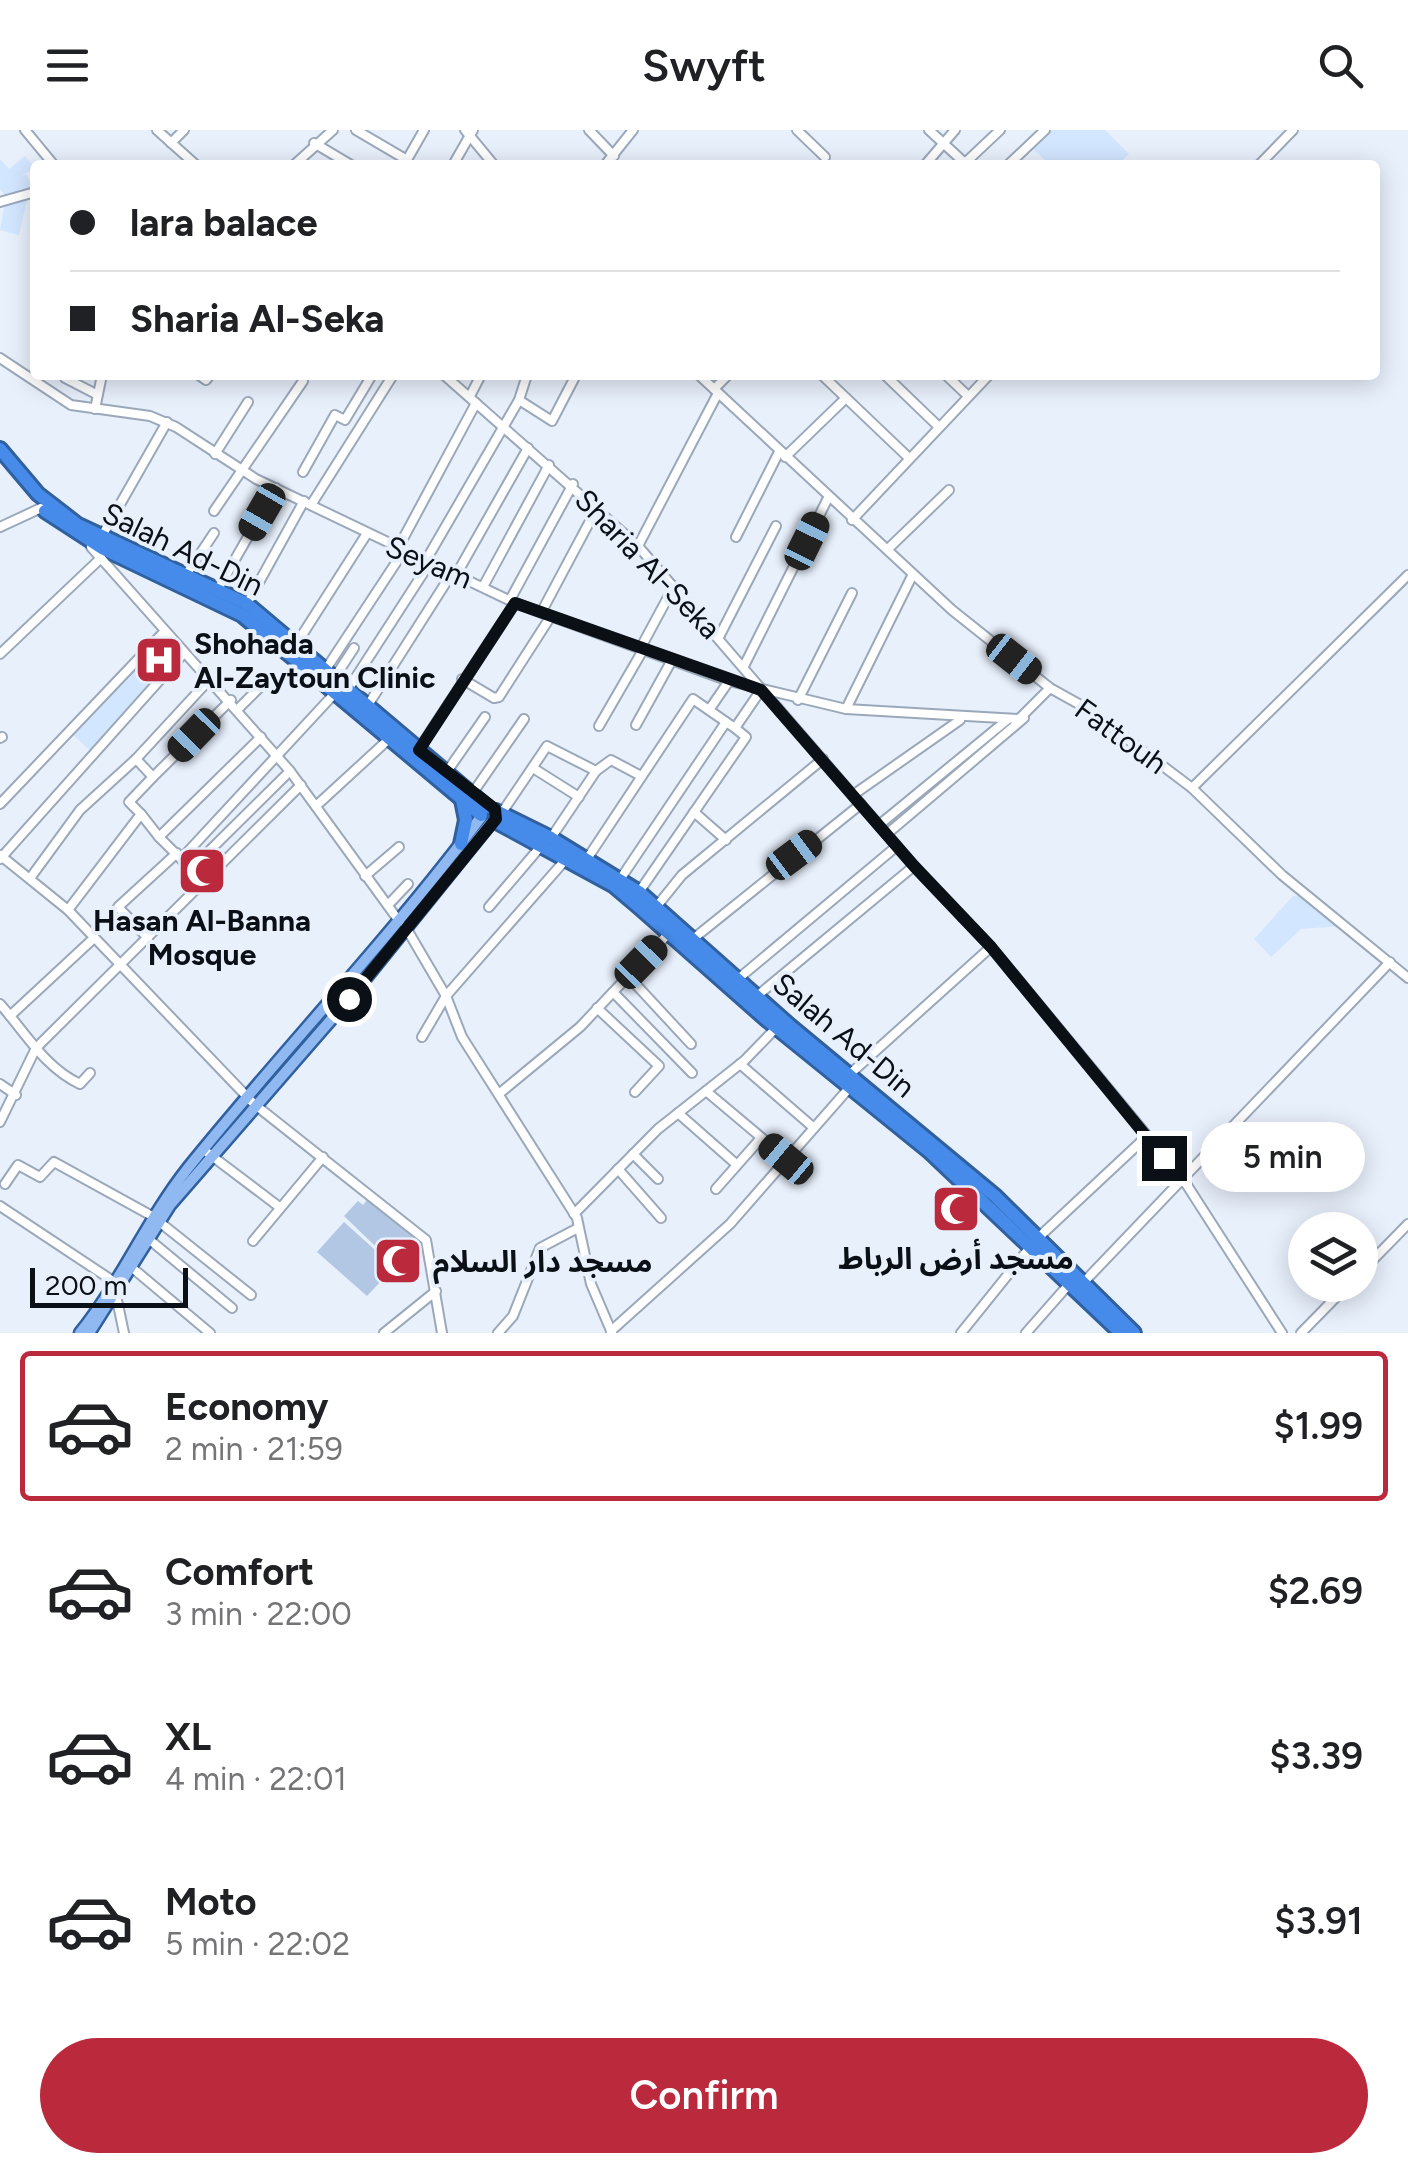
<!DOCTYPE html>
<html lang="en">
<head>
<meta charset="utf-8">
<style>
	body { margin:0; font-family:Figtree,"Noto Sans Arabic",sans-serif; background:#f6f6f6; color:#202124; height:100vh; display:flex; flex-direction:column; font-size:38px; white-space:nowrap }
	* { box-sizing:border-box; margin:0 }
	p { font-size:32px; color:#757577 }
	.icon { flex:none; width:55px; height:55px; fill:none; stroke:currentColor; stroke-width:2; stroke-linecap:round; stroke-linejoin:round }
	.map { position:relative; height:1203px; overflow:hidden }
	.details { display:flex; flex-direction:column; background:#fff; flex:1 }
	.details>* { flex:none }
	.top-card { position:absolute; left:30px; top:30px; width:1350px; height:220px; border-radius:10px; box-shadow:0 5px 25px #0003; display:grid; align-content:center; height:220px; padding:0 40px; background:#fff }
	.fabs { position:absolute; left:1288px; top:1082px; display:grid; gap:20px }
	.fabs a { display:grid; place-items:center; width:90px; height:90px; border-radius:50%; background:#fff; box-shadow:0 5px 25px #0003; font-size:50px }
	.scale { position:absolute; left:30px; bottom:25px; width:158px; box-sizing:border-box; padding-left:10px; border:5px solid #0b1016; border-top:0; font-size:28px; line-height:35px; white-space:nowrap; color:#0b1016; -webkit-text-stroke:8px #e8f0fc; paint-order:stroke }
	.end { position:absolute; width:45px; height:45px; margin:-22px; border:12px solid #0b1016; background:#fff; box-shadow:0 0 0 5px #fff }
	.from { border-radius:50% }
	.bubble { position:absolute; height:70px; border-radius:35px; background:#fff; box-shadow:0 5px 25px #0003; font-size:32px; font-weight:600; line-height:70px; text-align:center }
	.car { position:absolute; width:30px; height:60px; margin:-30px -15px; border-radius:12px; box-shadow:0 0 8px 2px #0007; background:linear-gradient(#222 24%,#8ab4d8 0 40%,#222 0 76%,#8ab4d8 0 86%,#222 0) }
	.top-card b { display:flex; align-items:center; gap:35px; height:95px; font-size:38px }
	.top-card b+b { border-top:2px solid #e0e0e0 }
	.top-card i { width:25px; height:25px; background:#202124 }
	ul { padding:18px 0 0; list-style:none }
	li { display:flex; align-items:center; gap:30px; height:150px; margin:0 20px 15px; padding:0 20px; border:5px solid transparent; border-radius:10px }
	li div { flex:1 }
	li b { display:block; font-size:38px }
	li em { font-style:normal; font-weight:600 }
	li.on { border-color:#bb2a3c }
	li>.icon { width:90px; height:90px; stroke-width:1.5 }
	.action { display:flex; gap:20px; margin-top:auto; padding:20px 40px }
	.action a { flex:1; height:115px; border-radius:60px; background:#bb2a3c; color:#fff; font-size:40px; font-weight:600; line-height:115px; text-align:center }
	header { display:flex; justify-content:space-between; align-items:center; height:130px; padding:0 40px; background:#fff; font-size:45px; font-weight:600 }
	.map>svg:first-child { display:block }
</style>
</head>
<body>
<header><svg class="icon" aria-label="menu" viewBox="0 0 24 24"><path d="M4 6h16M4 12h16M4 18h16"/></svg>Swyft<svg class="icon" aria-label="search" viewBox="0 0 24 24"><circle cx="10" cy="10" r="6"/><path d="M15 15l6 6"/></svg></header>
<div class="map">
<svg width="1408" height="1203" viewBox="0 0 1408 1203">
	<rect width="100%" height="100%" fill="#e8f0fc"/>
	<g fill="#d3e6ff">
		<path d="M1047,0H1105L1129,24L1118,35H1050L1031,17Z"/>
		<path d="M25,26L35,38L20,46L26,44L32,57L5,66L0,59V29L9,39Z"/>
		<path d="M27,70L19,105L0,100L4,77Z"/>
		<path d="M136,533L156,554L93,623L71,603Z"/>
		<path d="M1301,765L1343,796L1301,799L1271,827L1254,809L1293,766Z"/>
	</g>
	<g fill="#b2c7e4">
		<path d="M367,1070L423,1113L399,1139L344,1086L358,1071L363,1075Z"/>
		<path d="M344,1092L394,1137L367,1166L317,1122Z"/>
	</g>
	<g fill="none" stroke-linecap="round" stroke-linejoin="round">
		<g stroke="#9ba8ba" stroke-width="12">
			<g id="minor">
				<path d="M25,0L54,35"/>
				<path d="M157,0L196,35"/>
				<path d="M356,0L407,30"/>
				<path d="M465,0L494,35"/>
				<path d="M589,0L614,26"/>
				<path d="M797,0L825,27"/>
				<path d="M929,0L967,35"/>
				<path d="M171,13L184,0"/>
				<path d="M314,13L351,35"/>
				<path d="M965,33L1000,0"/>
				<path d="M294,35L333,0"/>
				<path d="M404,35L424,0"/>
				<path d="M453,35L473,0"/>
				<path d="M605,35L633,0"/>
				<path d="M925,35L955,0"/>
				<path d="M1008,35L1045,0"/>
				<path d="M1259,35L1293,0"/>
				<path d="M0,72L35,62"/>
				<path d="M0,228L71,275L150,286L176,297L256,349L515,473L729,551L846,579L1019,589L1050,558"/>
				<path d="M199,245L206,250L210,245"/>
				<path d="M444,245L638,416L914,736L991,817L1183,1049L1282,1203"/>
				<path d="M699,245L952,480L1050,558L1086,578L1192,658L1282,745L1408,848"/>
				<path d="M822,245L909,328"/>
				<path d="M885,245L939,297"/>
				<path d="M946,245L967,265"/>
				<path d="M65,248L96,264"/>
				<path d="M714,259L728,245"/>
				<path d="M470,266L481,245"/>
				<path d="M519,270L552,291L576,245"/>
				<path d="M95,279L102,245"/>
				<path d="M215,324L248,272"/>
				<path d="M785,327L846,268"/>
				<path d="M303,342L335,285L345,290L372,245"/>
				<path d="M311,375L393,245"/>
				<path d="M214,381L303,251"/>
				<path d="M852,390L989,245"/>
				<path d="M0,397L41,378"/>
				<path d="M102,406L167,292"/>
				<path d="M736,407L779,322"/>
				<path d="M638,416L718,263"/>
				<path d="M91,417L290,641L399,791"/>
				<path d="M889,418L949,360"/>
				<path d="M397,420L476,273"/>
				<path d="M425,432L519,270L527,245"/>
				<path d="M186,445L214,403"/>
				<path d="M456,445L528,318"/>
				<path d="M484,455L549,335"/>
				<path d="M218,459L276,358"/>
				<path d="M510,470L573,354"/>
				<path d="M247,474L304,371"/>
				<path d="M542,481L598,376"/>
				<path d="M719,507L776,396"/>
				<path d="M297,513L366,405"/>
				<path d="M640,519L674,456"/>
				<path d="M0,524L101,428"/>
				<path d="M744,536L828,368"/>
				<path d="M326,539L403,422"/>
				<path d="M335,547L354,518"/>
				<path d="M462,549L494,568L499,567L551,486"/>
				<path d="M349,558L429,434"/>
				<path d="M798,570L852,463"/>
				<path d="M368,575L452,443"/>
				<path d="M238,579L259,558"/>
				<path d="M846,579L913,444"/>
				<path d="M709,580L729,551"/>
				<path d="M636,595L672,530"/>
				<path d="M599,596L643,520"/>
				<path d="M0,608L2,607"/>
				<path d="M419,619L515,473"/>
				<path d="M136,629L209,550L218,548"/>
				<path d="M533,638L579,667"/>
				<path d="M446,643L485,587"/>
				<path d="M1192,658L1408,445"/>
				<path d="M472,664L524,589"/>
				<path d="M853,665L960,590"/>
				<path d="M0,674L164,502"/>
				<path d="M316,676L390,608"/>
				<path d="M694,682L726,710"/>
				<path d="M141,684L129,672L153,647"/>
				<path d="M501,684L547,616L596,641L611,630L641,646"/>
				<path d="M879,695L1007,590"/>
				<path d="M887,704L1024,588"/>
				<path d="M159,707L191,739L290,641"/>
				<path d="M551,708L596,641"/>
				<path d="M0,725L68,780L254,974L426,1110L442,1203"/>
				<path d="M182,728L335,563"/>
				<path d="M0,729L183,524"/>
				<path d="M587,729L693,569L726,592"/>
				<path d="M365,746L399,717"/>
				<path d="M31,747L80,680L136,629L153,647L231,570"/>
				<path d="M621,748L726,592L735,598L761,560"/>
				<path d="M639,762L746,607L735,598"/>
				<path d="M388,775L408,754"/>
				<path d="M657,776L682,745L823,629"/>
				<path d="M489,777L541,716"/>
				<path d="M68,780L141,684L159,707L261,607"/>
				<path d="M405,796L446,866L462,907L577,1088L591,1154L612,1203"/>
				<path d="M148,808L118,777L177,723"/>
				<path d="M693,809L861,674"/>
				<path d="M628,846L691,914"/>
				<path d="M738,849L897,716"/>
				<path d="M613,862L692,943"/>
				<path d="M757,866L914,736"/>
				<path d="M0,874C25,902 45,938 80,954L90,943"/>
				<path d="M597,878L659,936L635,962"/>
				<path d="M10,886L94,808"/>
				<path d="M422,907L446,866L567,728"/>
				<path d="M740,934L814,998"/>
				<path d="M850,944L991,817"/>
				<path d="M0,954L16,965"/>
				<path d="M706,961L787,1029"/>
				<path d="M500,963L580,897L669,803"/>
				<path d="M678,983L736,1034"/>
				<path d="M0,992L36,918L301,655"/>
				<path d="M204,1020L278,1076"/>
				<path d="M633,1024L658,1049"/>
				<path d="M618,1039L661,1088"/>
				<path d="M5,1054L18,1035L40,1047L54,1032L152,1086"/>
				<path d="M716,1059L761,1008"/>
				<path d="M0,1076L113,1151L124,1203"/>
				<path d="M574,1084L658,999L744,931L776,898"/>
				<path d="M157,1090L251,1165"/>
				<path d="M145,1106L232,1178"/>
				<path d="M1039,1107L1145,1008"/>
				<path d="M253,1111L323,1027"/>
				<path d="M130,1136L210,1203"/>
				<path d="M1360,1143L1408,1094"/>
				<path d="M1083,1153L1390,832"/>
				<path d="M611,1201L730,1094L850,957"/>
				<path d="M384,1203L436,1161"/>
				<path d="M498,1203L513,1186L540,1118L578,1098"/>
				<path d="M961,1203L1031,1116"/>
				<path d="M1026,1203L1070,1153"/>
				<path d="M1301,1203L1348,1155"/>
			</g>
		</g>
		<g stroke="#31609f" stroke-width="15">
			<g id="major">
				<path d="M80,1203C121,1152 147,1090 188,1038C284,919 389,810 481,687"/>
				<path d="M89,1203L170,1075L349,869L490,694"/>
			</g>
		</g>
		<g stroke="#31609f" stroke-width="18">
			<g id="highway">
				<path d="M0,319L38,364L78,395L247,474L487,677"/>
				<path d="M45,381L102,418L242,485L481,685"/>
				<path d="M496,681L551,708L639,762L790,896L995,1066L1134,1203"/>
				<path d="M495,691L613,755L639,777L766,889L929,1021L1121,1203"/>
				<path d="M461,714L466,690L462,670"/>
			</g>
		</g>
		<use href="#minor" stroke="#fff" stroke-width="8"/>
		<use href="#major" stroke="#90b9f2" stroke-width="10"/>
		<use href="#highway" stroke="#468be9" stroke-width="12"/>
	</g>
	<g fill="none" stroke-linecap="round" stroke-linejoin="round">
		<path stroke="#0b1016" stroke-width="12" d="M349,869L496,689L495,679L419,620L515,473L761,560L914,736L991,817L1164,1028"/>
	</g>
	<defs>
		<g id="hospital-square" transform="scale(2.5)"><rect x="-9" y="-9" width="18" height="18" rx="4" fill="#bb2a3c" stroke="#e8f0fc"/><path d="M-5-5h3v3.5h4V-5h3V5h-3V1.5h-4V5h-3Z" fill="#fff"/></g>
		<g id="mosque-square" transform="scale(2.5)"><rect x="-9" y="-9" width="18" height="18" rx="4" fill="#bb2a3c" stroke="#e8f0fc"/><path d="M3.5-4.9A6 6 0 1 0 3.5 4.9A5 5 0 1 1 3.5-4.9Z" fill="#fff"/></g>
	</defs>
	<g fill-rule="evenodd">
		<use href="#hospital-square" x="159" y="530"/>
		<use href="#mosque-square" x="202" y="741"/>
		<use href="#mosque-square" x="956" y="1079"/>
		<use href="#mosque-square" x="398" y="1131"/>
	</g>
	<g text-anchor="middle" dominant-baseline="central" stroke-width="8" stroke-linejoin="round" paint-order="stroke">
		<g font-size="30" fill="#0b1016" stroke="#e8f0fc">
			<text transform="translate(183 419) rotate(26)">Salah Ad-Din</text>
			<text transform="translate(429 432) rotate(23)">Seyam</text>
			<text transform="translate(648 434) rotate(46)">Sharia Al-Seka</text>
			<text transform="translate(1121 606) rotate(36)">Fattouh</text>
			<text transform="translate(844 905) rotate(40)">Salah Ad-Din</text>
		</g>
		<g font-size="30" font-weight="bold" fill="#0b1016" stroke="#e8f0fc" text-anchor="start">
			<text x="194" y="513">Shohada<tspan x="194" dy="34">Al-Zaytoun Clinic</tspan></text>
			<text x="202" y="790" text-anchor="middle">Hasan Al-Banna<tspan x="202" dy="34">Mosque</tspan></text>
			<text x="956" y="1128" text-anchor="middle">مسجد أرض الرباط</text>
			<text x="433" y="1131">مسجد دار السلام</text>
		</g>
	</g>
</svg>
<div class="fabs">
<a><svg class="icon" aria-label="layers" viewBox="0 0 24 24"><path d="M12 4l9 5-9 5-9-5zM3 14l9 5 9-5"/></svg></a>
</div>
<div class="scale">200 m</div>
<i class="end from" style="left:349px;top:869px"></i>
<i class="end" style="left:1164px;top:1028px"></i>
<div class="bubble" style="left:1200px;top:992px;width:165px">5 min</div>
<i class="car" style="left:262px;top:382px;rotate:210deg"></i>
<i class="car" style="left:807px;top:411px;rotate:26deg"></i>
<i class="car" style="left:1014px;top:529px;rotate:128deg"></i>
<i class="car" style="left:194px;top:605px;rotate:224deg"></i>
<i class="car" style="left:794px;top:725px;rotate:53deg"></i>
<i class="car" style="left:641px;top:832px;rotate:44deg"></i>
<i class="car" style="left:786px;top:1029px;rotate:310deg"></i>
<div class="top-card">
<b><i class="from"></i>lara balace</b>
<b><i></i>Sharia Al-Seka</b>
</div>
</div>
<section class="details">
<ul>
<li class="on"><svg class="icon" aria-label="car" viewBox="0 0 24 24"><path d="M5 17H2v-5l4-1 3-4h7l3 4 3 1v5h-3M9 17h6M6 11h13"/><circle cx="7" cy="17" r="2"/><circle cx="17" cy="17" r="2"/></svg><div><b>Economy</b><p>2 min · 21:59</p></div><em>$1.99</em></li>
<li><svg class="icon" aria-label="car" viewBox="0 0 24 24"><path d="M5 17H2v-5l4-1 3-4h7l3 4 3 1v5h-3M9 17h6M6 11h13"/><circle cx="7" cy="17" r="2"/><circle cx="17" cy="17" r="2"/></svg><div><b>Comfort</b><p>3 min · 22:00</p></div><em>$2.69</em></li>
<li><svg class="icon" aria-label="car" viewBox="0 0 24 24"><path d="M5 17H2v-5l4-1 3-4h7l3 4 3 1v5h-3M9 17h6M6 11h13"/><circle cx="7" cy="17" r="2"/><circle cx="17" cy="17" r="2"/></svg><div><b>XL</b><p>4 min · 22:01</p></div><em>$3.39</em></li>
<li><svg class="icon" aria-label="car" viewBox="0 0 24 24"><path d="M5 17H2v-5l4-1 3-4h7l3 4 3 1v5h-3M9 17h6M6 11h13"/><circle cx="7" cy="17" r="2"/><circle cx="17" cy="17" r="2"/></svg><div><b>Moto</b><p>5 min · 22:02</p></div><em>$3.91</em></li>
</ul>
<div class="action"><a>Confirm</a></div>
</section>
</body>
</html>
